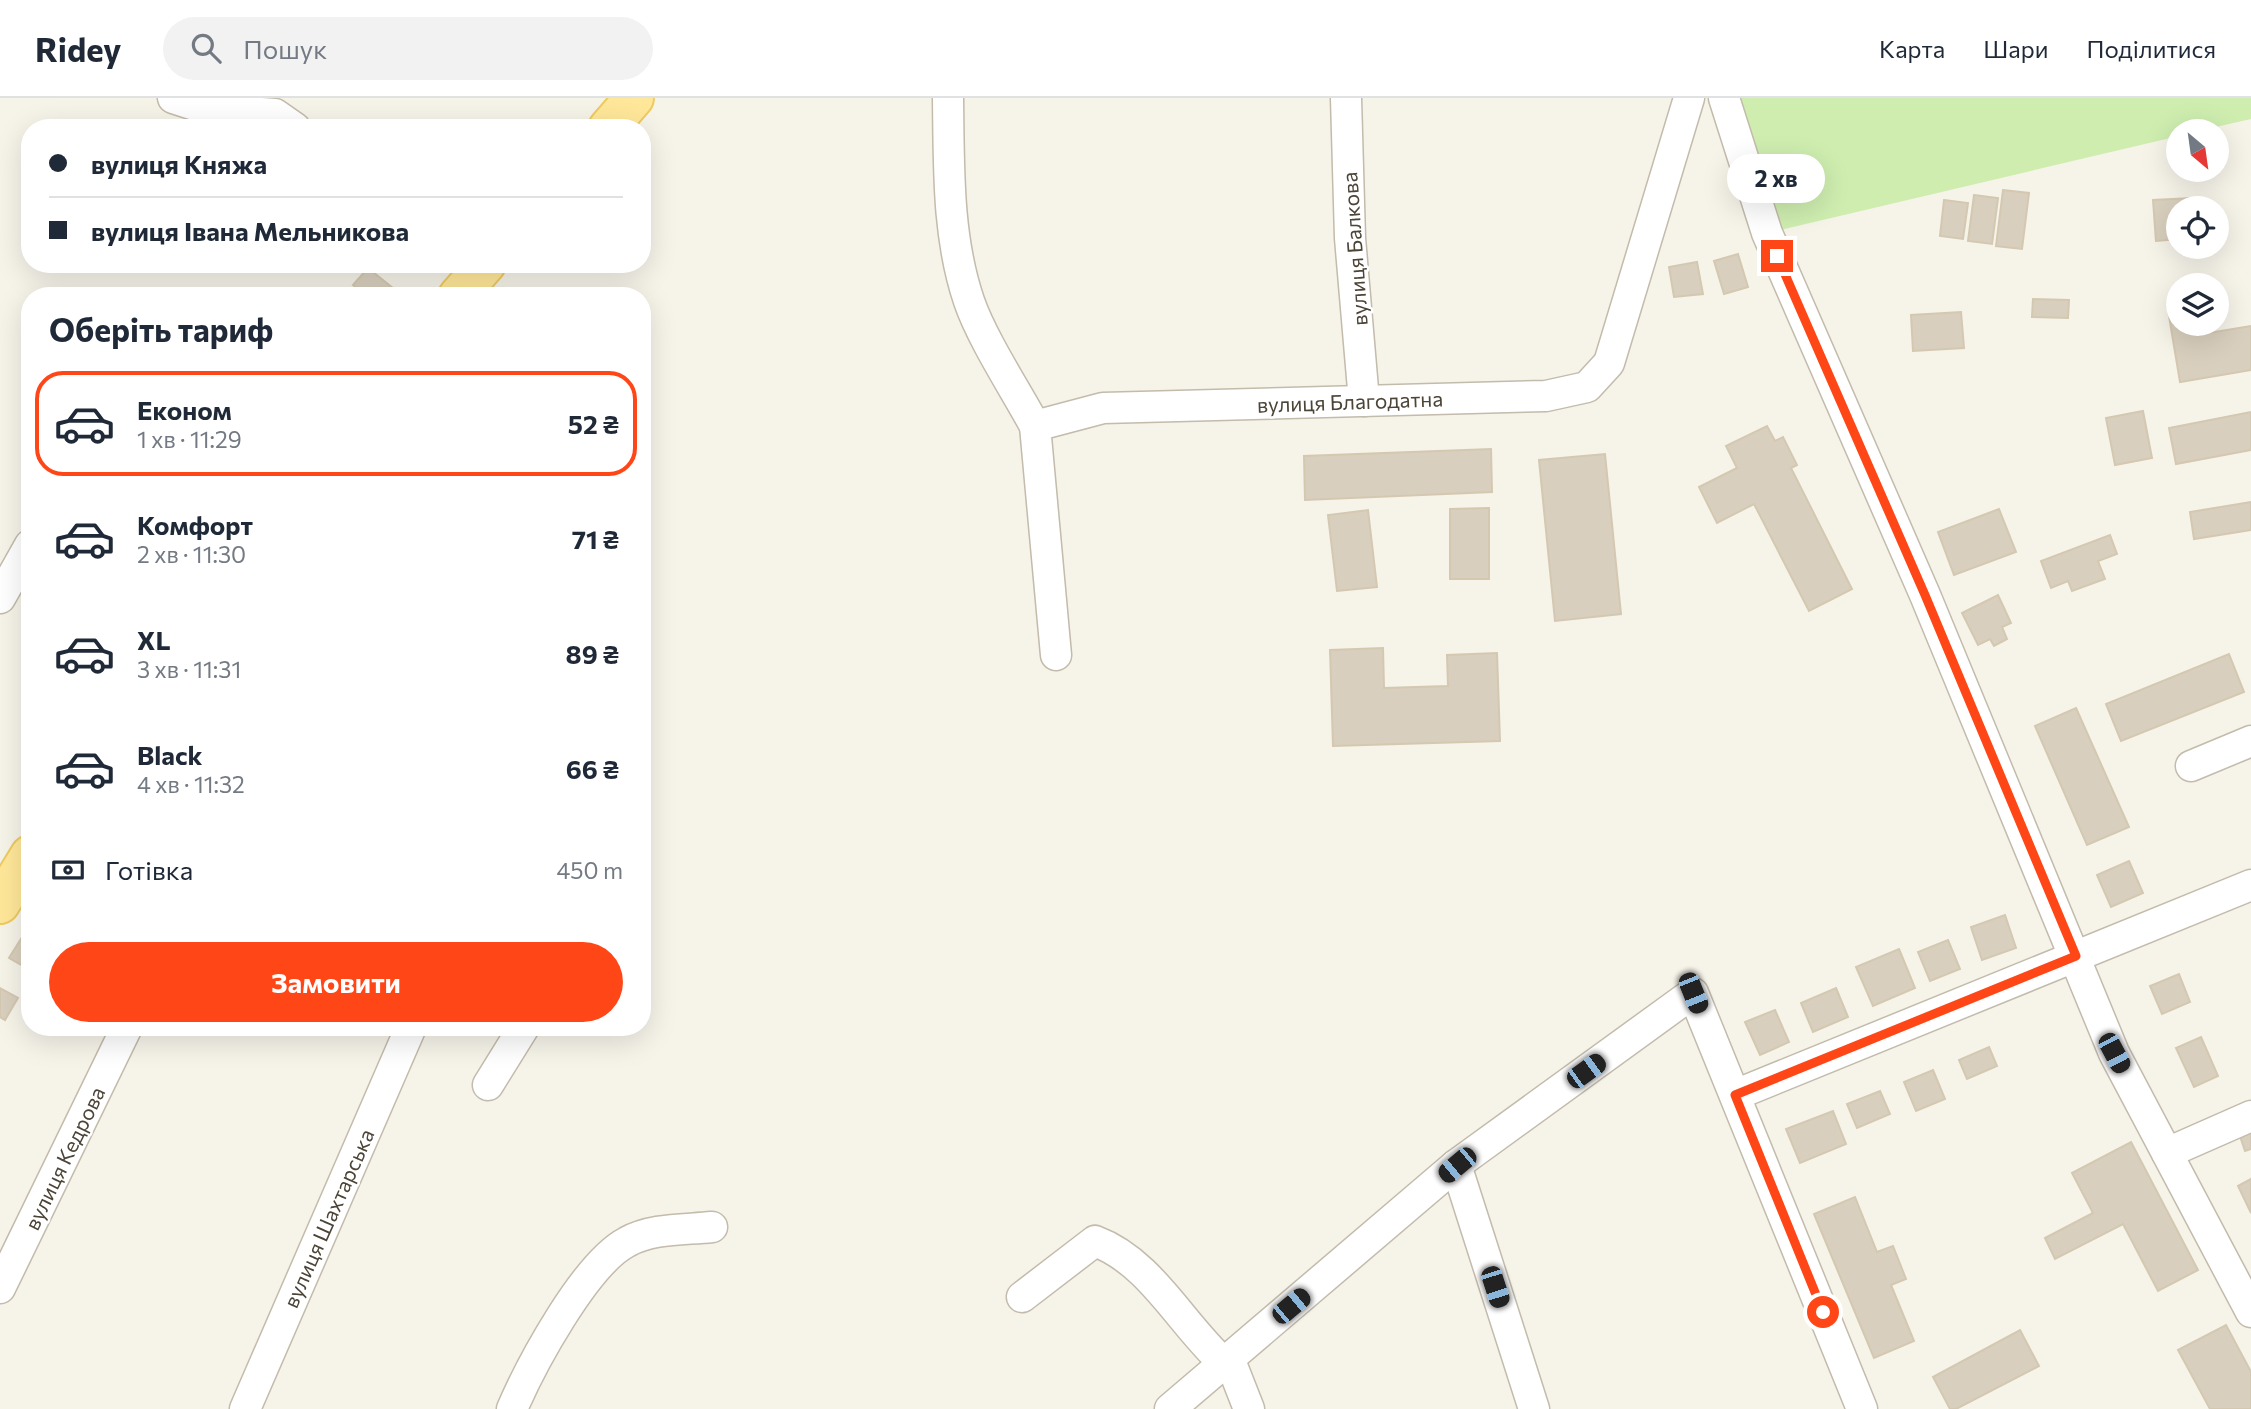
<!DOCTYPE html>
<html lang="uk">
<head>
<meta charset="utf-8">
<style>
	body { margin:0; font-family:Commissioner,sans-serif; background:#f2f2f3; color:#1f2937; height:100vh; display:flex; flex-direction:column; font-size:26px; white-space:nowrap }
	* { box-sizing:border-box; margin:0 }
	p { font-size:23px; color:#747a83 }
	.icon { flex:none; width:38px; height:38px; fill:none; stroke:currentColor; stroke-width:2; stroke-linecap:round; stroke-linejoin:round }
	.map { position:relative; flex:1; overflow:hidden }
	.details { position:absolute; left:21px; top:189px; width:630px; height:749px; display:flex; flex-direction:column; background:#fff; border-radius:28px; box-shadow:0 7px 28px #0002 }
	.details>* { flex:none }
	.top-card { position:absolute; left:21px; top:21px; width:630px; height:154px; border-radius:28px; box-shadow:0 7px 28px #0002; display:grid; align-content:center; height:154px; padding:0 28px; background:#fff }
	.needle { width:46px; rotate:151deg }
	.tools { position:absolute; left:2166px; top:21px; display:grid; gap:14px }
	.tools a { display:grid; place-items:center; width:63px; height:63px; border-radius:50%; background:#fff; box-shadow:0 7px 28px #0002; font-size:35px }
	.end { position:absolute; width:32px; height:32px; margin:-16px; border:9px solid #ff4617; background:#fff; box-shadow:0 0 0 4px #fff }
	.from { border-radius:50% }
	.bubble { position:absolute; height:49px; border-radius:24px; background:#fff; box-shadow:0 7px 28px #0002; font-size:23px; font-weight:700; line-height:49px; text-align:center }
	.car { position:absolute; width:21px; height:42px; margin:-21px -10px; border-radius:9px; box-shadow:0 0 5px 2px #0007; background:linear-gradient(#222 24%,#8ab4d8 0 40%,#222 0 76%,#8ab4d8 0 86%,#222 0) }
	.top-card b { display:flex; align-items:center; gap:24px; height:66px; font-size:26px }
	.top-card b+b { border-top:2px solid #e0e1e3 }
	.top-card i { width:18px; height:18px; background:#1f2937 }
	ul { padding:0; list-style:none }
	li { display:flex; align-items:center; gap:21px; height:105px; margin:0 14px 10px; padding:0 14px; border:4px solid transparent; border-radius:28px }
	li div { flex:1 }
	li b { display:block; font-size:26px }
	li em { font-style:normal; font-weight:700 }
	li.current { border-color:#ff4617 }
	li>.icon { width:63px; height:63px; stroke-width:1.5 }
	h2 { padding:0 28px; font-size:32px; line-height:84px }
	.pay { display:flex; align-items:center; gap:18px; height:77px; padding:0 28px; font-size:26px }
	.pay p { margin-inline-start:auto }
	.action { display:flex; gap:14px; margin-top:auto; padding:14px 28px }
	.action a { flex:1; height:80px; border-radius:42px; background:#ff4617; color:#fff; font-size:28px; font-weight:700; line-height:80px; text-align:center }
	header { display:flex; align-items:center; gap:42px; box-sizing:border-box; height:98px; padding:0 35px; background:#fff; border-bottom:2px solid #e0e1e3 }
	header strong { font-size:33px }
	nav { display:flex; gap:38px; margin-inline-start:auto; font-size:24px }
	.search { width:490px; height:63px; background:#f2f2f3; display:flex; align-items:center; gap:18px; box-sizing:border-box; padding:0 24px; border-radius:38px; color:#747a83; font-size:26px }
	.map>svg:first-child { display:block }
</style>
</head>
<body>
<header>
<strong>Ridey</strong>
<div class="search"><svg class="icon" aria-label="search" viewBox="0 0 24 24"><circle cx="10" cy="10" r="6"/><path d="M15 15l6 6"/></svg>Пошук</div>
<nav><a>Карта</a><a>Шари</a><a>Поділитися</a></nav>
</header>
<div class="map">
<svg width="2251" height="1311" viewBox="0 0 2251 1311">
	<rect width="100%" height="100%" fill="#f6f3e9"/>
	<path fill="#ceedaf" d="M1724,0H2251V21L2198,33H2179V38L1767,135Z"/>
	<g fill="#d9cfbe" stroke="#d4c8b0" stroke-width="2">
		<path d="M2003,92L2029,95L2022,151L1996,148Z"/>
		<path d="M1974,97L1998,100L1992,146L1968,143Z"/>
		<path d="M2192,100L2193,110H2179V141L2156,143L2153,102Z"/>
		<path d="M1944,102L1968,105L1963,141L1940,138Z"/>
		<path d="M1738,156L1748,189L1724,196L1714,163Z"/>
		<path d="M1697,164L1703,196L1674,199L1669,169Z"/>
		<path d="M368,170L394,191L388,198H361L363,196L353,187Z"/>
		<path d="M2033,201L2069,202L2068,220L2032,219Z"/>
		<path d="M2179,204V226H2194L2196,237L2251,228V272L2180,284L2167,206Z"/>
		<path d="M1961,214L1964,250L1913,253L1911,217Z"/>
		<path d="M2143,313L2152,360L2115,367L2106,320Z"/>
		<path d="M2251,314V352L2176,366L2169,330Z"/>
		<path d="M1767,328L1775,343L1783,339L1797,367L1791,370L1852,491L1809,513L1754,406L1717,425L1699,389L1737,370L1726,348Z"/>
		<path d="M1491,351L1492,394L1305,402L1304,358Z"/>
		<path d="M1605,356L1621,516L1555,523L1539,362Z"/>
		<path d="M2251,404V432L2194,441L2190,414Z"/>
		<path d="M1489,410V481H1450V411Z"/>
		<path d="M1999,411L2016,454L1954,477L1938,434Z"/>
		<path d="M1368,412L1377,489L1337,493L1328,417Z"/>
		<path d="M2110,437L2117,456L2098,463L2105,481L2072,493L2068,483L2051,490L2041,463Z"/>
		<path d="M1998,497L2011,525L2002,529L2007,541L1994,548L1990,541L1978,547L1962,515Z"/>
		<path d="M1383,550L1384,590L1448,588L1447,557L1497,555L1500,643L1333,648L1330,552Z"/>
		<path d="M2229,556L2244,594L2121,643L2106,606Z"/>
		<path d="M2076,610L2129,729L2087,747L2035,628Z"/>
		<path d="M2129,763L2143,795L2111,809L2097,777Z"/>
		<path d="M2005,817L2016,850L1982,862L1971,829Z"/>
		<path d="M24,836L30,839V872L9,860Z"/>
		<path d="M1948,842L1960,871L1930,883L1918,854Z"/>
		<path d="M1899,851L1915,890L1873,908L1856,869Z"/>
		<path d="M2179,876L2190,904L2162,916L2150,888Z"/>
		<path d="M0,890L18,900L5,922L0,919Z"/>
		<path d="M1836,890L1848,919L1813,934L1801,905Z"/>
		<path d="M1775,912L1789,944L1760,957L1745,924Z"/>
		<path d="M2201,939L2218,978L2194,989L2176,950Z"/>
		<path d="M1989,949L1997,968L1967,981L1959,962Z"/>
		<path d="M1933,972L1945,1001L1916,1013L1904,984Z"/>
		<path d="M1880,993L1890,1016L1857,1030L1847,1006Z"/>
		<path d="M1833,1013L1846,1046L1800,1065L1786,1031Z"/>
		<path d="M2251,1030V1051L2245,1053L2239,1035Z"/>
		<path d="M2131,1044L2198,1172L2158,1193L2123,1126L2055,1161L2045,1140L2093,1115L2072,1075Z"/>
		<path d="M2251,1081V1115L2238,1088Z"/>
		<path d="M1855,1099L1877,1154L1893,1148L1906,1181L1891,1187L1914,1243L1874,1260L1814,1116Z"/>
		<path d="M2226,1227L2251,1274V1311H2210L2178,1252Z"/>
		<path d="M2020,1232L2039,1268L1956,1311H1950L1933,1279Z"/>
	</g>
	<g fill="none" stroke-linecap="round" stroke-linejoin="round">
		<g stroke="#c3bbab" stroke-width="33">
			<g id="minor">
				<path d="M173,0L207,11L275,16L295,30"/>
				<path d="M948,0C949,69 947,138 969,203C982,241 1015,291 1035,328"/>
				<path d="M1346,0L1350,140L1364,303"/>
				<path d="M1724,0L1767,135L1925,497L2114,955L2251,1214"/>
				<path d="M0,500L30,447"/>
				<path d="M1056,557L1035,328L1103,310L1546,298L1587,289L1609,265L1689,0"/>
				<path d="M2191,668L2251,643"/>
				<path d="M488,987L524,929"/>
				<path d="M1735,997L2251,787"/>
				<path d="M2167,1055L2251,1018"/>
				<path d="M1456,1067L1534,1311"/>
				<path d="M0,1190L127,929"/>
				<path d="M1022,1199L1095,1143C1151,1164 1180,1225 1224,1265"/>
				<path d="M1229,1260L1249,1311"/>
				<path d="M245,1311L411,929"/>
				<path d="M512,1311C531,1267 585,1166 627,1144C652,1130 684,1132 712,1129"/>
				<path d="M1170,1311L1456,1067L1693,895L1862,1311"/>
			</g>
		</g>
		<g stroke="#eeca5f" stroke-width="42">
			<g id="major">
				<path d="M608,30L634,0"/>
				<path d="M458,198L486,166"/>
				<path d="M0,806L30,757"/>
			</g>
		</g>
		<use href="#minor" stroke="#fff" stroke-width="30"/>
		<use href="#major" stroke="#ffe799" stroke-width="38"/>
	</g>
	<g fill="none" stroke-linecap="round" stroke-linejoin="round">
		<path stroke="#ff4617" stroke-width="9" d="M1777,158L1925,497L2076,858L1735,997L1823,1214"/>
	</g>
	<g text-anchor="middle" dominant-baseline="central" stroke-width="5" stroke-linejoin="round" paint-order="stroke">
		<g font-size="21" fill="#4b4437" stroke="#fff">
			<text transform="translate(1354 151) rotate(-94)">вулиця Балкова</text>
			<text transform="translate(1350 303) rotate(-2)">вулиця Благодатна</text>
			<text transform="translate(64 1060) rotate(-64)">вулиця Кедрова</text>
			<text transform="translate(328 1120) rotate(-66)">вулиця Шахтарська</text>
		</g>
	</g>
</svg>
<div class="tools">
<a><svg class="needle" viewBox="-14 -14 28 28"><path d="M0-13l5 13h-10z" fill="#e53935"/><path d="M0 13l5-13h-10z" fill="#747a83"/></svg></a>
<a><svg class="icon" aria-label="locate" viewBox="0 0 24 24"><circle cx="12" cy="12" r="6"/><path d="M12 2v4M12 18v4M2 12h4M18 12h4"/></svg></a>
<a><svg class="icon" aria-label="layers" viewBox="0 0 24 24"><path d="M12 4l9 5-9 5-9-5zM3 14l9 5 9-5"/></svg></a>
</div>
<i class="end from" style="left:1823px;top:1214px"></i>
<i class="end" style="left:1777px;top:158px"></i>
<div class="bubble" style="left:1727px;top:56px;width:98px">2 хв</div>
<i class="car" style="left:1693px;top:895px;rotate:158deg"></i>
<i class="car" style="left:2114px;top:955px;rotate:152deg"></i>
<i class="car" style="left:1586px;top:973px;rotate:54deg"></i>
<i class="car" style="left:1457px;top:1067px;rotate:230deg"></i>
<i class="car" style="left:1495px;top:1189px;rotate:162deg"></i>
<i class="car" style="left:1291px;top:1208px;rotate:50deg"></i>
<div class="top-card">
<b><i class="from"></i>вулиця Княжа</b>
<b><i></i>вулиця Івана Мельникова</b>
</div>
<section class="details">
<h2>Оберіть тариф</h2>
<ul>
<li class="current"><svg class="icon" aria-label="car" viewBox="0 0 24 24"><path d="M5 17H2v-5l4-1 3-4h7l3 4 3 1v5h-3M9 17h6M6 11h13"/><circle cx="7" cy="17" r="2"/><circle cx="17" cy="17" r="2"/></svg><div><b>Економ</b><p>1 хв · 11:29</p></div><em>52 ₴</em></li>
<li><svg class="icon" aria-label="car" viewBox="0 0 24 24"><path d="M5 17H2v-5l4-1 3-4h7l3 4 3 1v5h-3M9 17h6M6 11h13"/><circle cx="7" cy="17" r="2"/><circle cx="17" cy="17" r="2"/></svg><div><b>Комфорт</b><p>2 хв · 11:30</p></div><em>71 ₴</em></li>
<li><svg class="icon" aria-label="car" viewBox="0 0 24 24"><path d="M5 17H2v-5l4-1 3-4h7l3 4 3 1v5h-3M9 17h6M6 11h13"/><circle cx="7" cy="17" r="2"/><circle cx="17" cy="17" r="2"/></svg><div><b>XL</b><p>3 хв · 11:31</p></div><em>89 ₴</em></li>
<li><svg class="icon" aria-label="car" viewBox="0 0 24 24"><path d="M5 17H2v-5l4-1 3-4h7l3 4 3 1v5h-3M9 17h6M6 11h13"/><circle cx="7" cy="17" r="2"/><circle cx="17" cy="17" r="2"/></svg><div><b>Black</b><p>4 хв · 11:32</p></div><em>66 ₴</em></li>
</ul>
<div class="pay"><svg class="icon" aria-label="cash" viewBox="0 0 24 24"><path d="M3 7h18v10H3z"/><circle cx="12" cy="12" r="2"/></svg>Готівка<p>450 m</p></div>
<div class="action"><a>Замовити</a></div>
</section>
</div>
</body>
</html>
